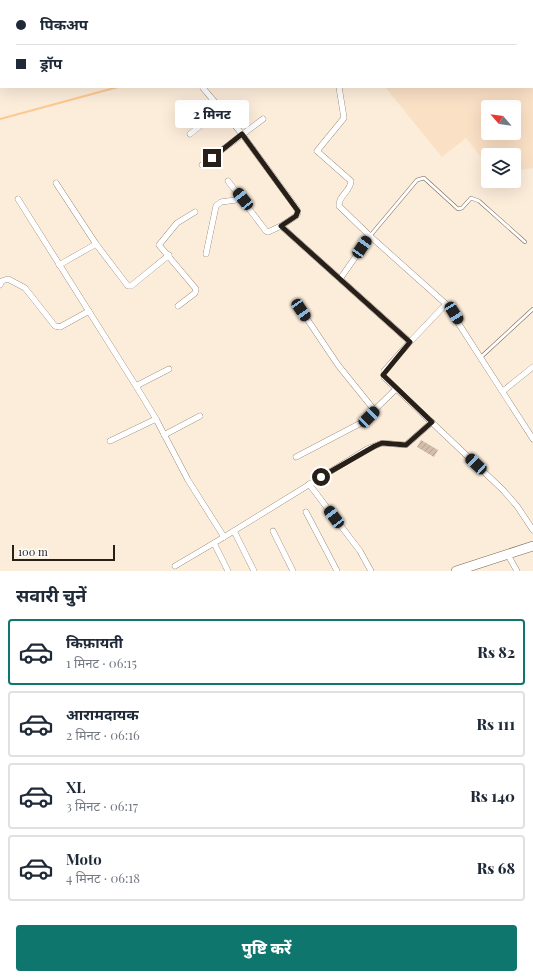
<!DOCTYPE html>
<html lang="hi">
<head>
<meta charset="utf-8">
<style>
	body { margin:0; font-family:"Playfair Display","Noto Sans Devanagari",serif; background:#f6f6f7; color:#1f2937; height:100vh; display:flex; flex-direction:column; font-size:15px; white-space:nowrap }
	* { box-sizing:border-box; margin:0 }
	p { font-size:13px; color:#747a83 }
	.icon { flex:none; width:22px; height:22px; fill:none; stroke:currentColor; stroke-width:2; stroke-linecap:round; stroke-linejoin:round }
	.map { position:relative; height:571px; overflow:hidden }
	.side { display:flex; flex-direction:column; background:#fff; flex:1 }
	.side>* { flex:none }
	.hud { position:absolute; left:0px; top:0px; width:533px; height:88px; box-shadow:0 4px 16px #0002; display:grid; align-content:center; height:88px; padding:0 16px; background:#fff }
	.needle { width:26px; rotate:298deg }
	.controls { position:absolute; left:481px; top:100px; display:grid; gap:8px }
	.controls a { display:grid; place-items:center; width:40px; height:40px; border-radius:4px; background:#fff; box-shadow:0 4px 16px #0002; font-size:20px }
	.scale { position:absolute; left:12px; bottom:10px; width:103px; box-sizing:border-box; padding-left:4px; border:2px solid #282018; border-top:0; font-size:11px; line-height:14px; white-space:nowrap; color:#282018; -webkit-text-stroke:3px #fcfcfc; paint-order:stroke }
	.end { position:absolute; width:18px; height:18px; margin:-9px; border:5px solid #282018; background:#fff; box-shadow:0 0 0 2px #fff }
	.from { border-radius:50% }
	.bubble { position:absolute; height:28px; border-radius:4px; background:#fff; box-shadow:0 4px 16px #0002; font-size:13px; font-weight:800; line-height:28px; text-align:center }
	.car { position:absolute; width:12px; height:24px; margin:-12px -6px; border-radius:5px; box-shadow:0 0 3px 1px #0007; background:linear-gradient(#222 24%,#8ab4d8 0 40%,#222 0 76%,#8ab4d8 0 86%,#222 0) }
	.hud b { display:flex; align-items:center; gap:14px; height:38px; font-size:15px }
	.hud b+b { border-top:1px solid #e0e1e3 }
	.hud i { width:10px; height:10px; background:#1f2937 }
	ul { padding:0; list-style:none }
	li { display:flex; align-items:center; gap:12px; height:66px; margin:0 8px 6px; padding:0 8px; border:2px solid #e0e1e3; border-radius:4px }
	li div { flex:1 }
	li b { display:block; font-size:15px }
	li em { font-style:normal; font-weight:800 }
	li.selected { border-color:#0f766e }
	li>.icon { width:36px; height:36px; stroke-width:1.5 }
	h2 { padding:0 16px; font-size:18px; line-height:48px }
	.cta { display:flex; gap:8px; margin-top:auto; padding:8px 16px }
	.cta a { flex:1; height:46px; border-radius:4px; background:#0f766e; color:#fff; font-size:16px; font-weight:800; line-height:46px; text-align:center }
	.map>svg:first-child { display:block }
</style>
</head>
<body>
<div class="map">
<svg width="533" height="571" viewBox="0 0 533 571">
	<defs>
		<pattern id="building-hatch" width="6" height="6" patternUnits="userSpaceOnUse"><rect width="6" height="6" fill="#d1bda9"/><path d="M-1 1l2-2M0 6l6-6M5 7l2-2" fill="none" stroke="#b3a291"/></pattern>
	</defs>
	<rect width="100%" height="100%" fill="#fcecda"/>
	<path fill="#fae0c5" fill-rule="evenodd" d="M286,0H533V168L514,171V155H488V166L466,138L442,157L385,87H532V1ZM488,107H514V133H488Z"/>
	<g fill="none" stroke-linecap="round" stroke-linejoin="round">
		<g stroke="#fdc88f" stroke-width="2">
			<path d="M190,1V0"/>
			<path d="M0,119L118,87"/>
		</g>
	</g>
	<path fill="url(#building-hatch)" d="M421,440L438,450L434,457L417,447Z"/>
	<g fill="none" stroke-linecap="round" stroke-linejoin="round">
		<g stroke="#756451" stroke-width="4">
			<g id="lane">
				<path d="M487,0L488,1"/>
				<path d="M532,36L533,37"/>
				<path d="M370,236L417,180L424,178L458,209L462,208L471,198L479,201L525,242"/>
				<path d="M481,357L533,309"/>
			</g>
		</g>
		<g stroke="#756451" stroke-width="6">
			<g id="street">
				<path d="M14,0L15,1"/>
				<path d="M129,0L130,1"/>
				<path d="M64,1L66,0"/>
				<path d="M0,37L1,36"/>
				<path d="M339,87L344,118L317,151L351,181C351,191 338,196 339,206L370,236"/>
				<path d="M203,88L242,134L297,209L298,213L296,216L281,226L340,279L370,236L446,304L533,439"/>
				<path d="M190,134L221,109"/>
				<path d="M202,165L263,119"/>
				<path d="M228,181L266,231L268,232L281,226"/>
				<path d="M56,183L96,244L128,286H131L169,255"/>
				<path d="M18,199L136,386L156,419L188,480L224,537L214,543L228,571"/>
				<path d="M206,254L216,206L221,202L243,199"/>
				<path d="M59,265L96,244"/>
				<path d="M340,279L410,342L446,304"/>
				<path d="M0,285L2,281L8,279L25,288L55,326L60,327L89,311"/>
				<path d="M178,306L195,293L196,289L159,245L177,223L195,212"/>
				<path d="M301,310L338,365L375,411"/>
				<path d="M410,342L384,371V377L503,490L517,506L533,530"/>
				<path d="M136,386L169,369"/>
				<path d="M503,391L533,367"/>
				<path d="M164,435L200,416"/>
				<path d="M110,441L156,419"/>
				<path d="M296,457L361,423L396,389"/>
				<path d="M309,484L360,551L371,571"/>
				<path d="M306,512L337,571"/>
				<path d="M234,531L254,571"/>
				<path d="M273,531L293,571"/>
				<path d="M224,537L367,449L382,443L406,445L432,422"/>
				<path d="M508,555L517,571"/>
				<path d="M175,566L214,543"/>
			</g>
		</g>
		<g stroke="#756451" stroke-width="10">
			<path id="primary" d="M456,571L533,546"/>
		</g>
		<use href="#lane" stroke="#fff" stroke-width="3"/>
		<use href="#street" stroke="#fff" stroke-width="5.5"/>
		<use href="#primary" stroke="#fff" stroke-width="9"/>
	</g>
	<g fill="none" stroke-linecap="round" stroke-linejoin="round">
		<path stroke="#282018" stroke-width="5" d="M212,158L242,134L298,211L296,216L281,226L410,342L383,375L432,422L406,445L382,443L375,446L321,477"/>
	</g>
</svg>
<div class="controls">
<a><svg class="needle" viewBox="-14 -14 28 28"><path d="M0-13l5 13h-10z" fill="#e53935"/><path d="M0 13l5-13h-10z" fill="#747a83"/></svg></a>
<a><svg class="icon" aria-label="layers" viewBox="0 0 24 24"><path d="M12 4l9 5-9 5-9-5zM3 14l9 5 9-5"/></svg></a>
</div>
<div class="scale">100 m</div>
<i class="end from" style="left:321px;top:477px"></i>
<i class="end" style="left:212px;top:158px"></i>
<div class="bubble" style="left:175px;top:100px;width:74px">2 मिनट</div>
<i class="car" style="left:243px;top:199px;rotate:322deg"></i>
<i class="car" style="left:362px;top:247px;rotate:34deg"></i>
<i class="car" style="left:301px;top:310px;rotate:146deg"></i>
<i class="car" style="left:454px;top:313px;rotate:148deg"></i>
<i class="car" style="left:369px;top:417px;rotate:45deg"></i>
<i class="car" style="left:476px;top:464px;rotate:313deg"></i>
<i class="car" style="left:334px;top:517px;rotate:323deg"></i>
<div class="hud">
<b><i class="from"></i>पिकअप</b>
<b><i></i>ड्रॉप</b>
</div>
</div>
<section class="side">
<h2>सवारी चुनें</h2>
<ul>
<li class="selected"><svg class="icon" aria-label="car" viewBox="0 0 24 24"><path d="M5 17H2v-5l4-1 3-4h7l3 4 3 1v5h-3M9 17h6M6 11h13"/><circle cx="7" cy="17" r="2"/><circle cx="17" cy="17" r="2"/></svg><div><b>किफ़ायती</b><p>1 मिनट · 06:15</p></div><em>Rs 82</em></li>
<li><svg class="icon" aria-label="car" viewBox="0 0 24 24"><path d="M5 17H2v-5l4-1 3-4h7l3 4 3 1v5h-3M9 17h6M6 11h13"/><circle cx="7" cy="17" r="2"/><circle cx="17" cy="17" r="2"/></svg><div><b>आरामदायक</b><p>2 मिनट · 06:16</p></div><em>Rs 111</em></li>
<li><svg class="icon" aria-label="car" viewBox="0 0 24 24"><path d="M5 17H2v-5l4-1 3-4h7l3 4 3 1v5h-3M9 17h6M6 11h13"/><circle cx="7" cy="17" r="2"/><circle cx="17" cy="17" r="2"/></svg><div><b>XL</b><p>3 मिनट · 06:17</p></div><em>Rs 140</em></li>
<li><svg class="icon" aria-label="car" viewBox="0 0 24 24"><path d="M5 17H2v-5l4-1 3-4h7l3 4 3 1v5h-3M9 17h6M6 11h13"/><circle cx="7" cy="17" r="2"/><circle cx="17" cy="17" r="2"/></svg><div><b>Moto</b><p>4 मिनट · 06:18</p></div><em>Rs 68</em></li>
</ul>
<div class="cta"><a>पुष्टि करें</a></div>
</section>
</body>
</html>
